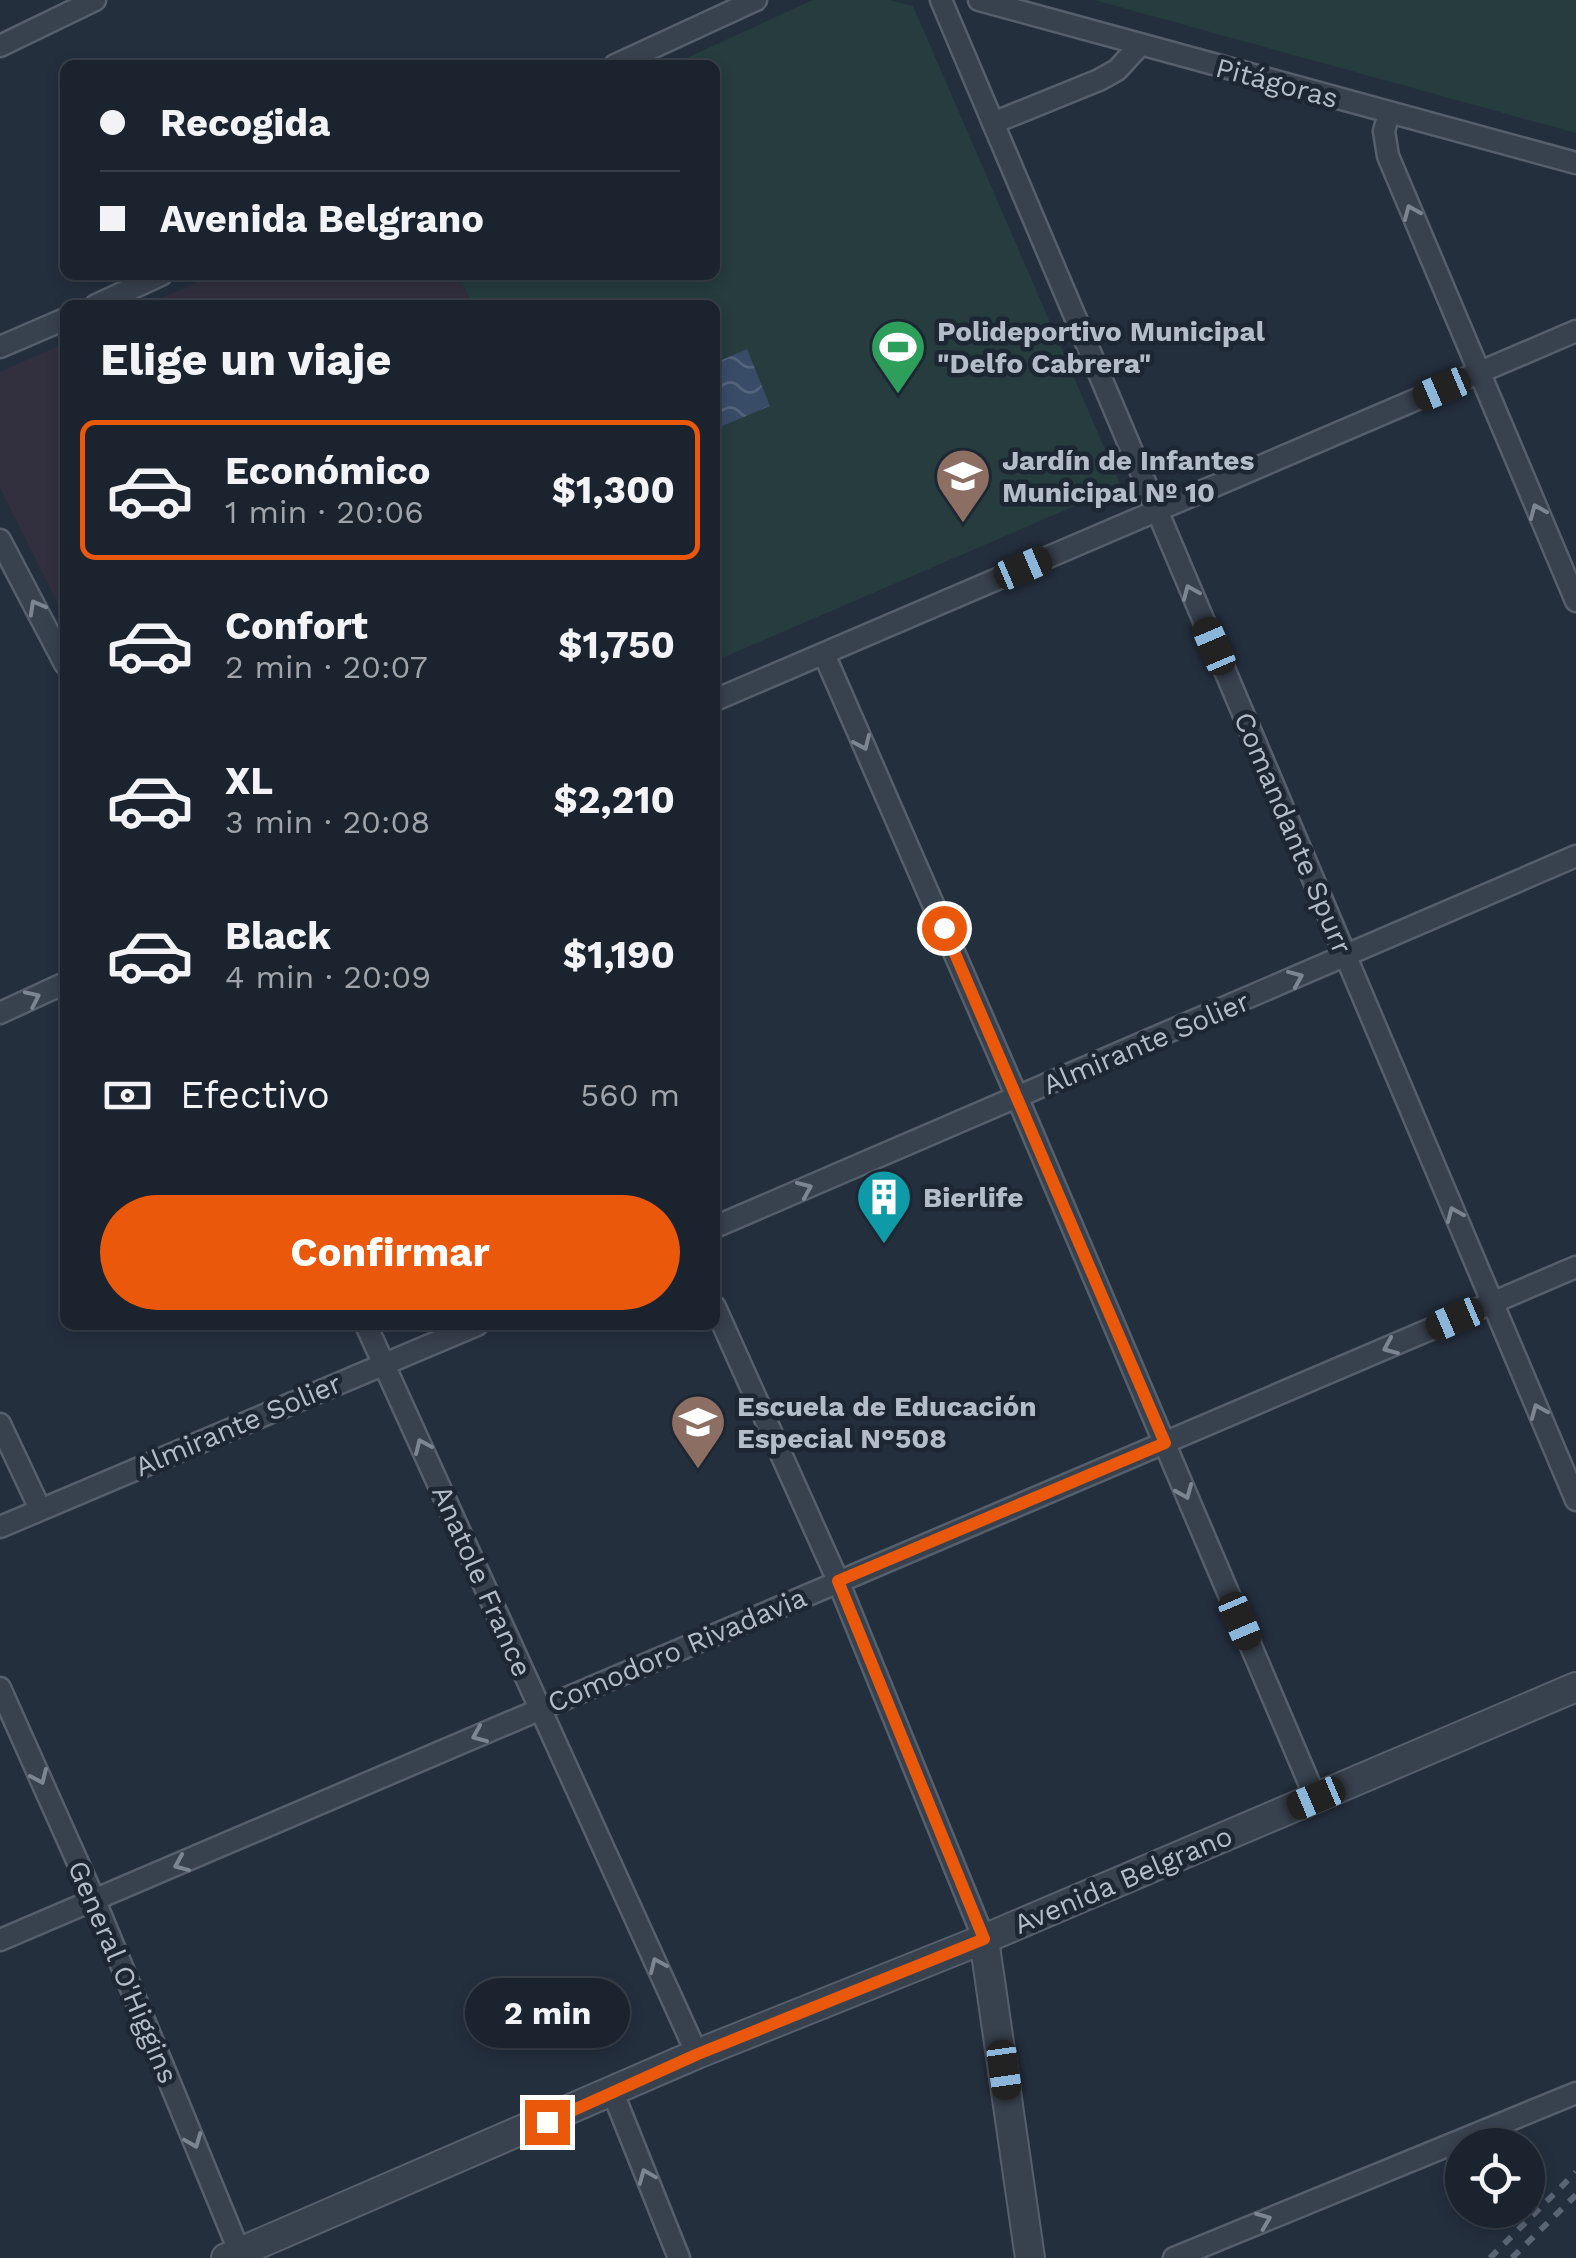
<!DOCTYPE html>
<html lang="es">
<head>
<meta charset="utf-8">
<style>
	body { margin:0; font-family:"Work Sans",sans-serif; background:#242b36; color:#f1f3f6; height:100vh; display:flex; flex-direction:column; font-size:38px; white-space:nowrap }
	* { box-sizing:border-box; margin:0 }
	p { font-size:32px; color:#a0a4aa }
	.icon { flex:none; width:55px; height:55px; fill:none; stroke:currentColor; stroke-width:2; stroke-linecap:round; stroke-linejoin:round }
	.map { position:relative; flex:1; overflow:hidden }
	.details { position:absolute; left:60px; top:300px; width:660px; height:1030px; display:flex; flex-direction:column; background:#1b232e; border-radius:15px; box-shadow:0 5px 15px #0003,0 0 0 2px #39404a }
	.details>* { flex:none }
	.banner { position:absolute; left:60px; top:60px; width:660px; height:220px; border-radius:15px; box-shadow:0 5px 15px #0003,0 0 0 2px #39404a; display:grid; align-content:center; height:220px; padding:0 40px; background:#1b232e }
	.controls { position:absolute; left:1445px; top:2128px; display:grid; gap:20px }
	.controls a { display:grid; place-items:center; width:100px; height:100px; border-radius:50%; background:#1b232e; box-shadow:0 5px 15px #0003,0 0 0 2px #39404a; font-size:50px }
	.end { position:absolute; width:45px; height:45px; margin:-22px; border:12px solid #ea580c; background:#fff; box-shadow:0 0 0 5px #fff }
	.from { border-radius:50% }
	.bubble { position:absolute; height:70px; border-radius:35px; background:#1b232e; box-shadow:0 5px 15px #0003,0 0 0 2px #39404a; font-size:32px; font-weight:700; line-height:70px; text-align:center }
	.car { position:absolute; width:30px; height:60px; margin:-30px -15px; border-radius:12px; box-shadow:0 0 8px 2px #0007; background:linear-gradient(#222 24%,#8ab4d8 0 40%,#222 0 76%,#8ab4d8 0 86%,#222 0) }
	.banner b { display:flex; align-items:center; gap:35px; height:95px; font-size:38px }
	.banner b+b { border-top:2px solid #39404a }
	.banner i { width:25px; height:25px; background:#f1f3f6 }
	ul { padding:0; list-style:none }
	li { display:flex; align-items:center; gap:30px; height:140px; margin:0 20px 15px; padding:0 20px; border:5px solid transparent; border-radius:15px }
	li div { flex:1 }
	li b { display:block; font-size:38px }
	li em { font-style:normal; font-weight:700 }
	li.on { border-color:#ea580c }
	li>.icon { width:90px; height:90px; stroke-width:1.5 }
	h2 { padding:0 40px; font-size:45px; line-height:120px }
	.pay { display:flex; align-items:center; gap:25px; height:110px; padding:0 40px; font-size:38px }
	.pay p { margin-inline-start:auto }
	.action { display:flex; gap:20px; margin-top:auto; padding:20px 40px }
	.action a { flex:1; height:115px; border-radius:60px; background:#ea580c; color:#fff; font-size:40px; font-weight:700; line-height:115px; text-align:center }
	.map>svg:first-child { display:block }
</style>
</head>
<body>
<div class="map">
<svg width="1576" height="2258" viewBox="0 0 1576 2258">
	<defs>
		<pattern id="water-waves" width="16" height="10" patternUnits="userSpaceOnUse" patternTransform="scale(2.5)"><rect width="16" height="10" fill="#394c67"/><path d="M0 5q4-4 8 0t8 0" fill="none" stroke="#53647b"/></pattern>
	</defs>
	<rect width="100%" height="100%" fill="#242f3e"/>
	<g fill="#32303f">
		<path d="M213,275H458L473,305H147Z"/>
		<path d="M65,343V618L0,488V372Z"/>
	</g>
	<g fill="#263c3f">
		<path d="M813,0H889L913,6L1121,486L715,661V305H473L458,275H715V65H671Z"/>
		<path d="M1094,0H1576V133Z"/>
	</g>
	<path fill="url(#water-waves)" d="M747,349L770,406L715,429V363Z"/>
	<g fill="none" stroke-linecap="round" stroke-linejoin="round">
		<g stroke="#565f6c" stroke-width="25">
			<g id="minor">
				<path d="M941,0L1576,1500"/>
				<path d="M979,0L1576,163"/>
				<path d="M0,46L95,0"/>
				<path d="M615,65L756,0"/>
				<path d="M1389,113L1384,131L1388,156L1576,601"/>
				<path d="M993,123L1099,80L1117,70L1140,45"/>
				<path d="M96,305L161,275"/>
				<path d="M0,347L65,319"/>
				<path d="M0,540L65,664"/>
				<path d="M824,654L1018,1099L1316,1799"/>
				<path d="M715,700L1576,331"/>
				<path d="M0,1013L65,983"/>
				<path d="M715,1227L1576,856"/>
				<path d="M715,1307L838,1581L984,1939"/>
				<path d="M366,1325L697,2054"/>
				<path d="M0,1424L40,1509"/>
				<path d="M0,1527L477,1325"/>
				<path d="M0,1688L95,1901L242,2258"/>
				<path d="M0,1940L1576,1267"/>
				<path d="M613,2093L679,2258"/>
				<path d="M1174,2258L1576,2093"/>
			</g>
		</g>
		<g stroke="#565f6c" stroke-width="32">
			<g id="tertiary">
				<path d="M984,1939L1030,2258"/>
				<path d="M226,2258L697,2054L984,1939L1576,1687"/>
			</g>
		</g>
		<use href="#minor" stroke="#38414e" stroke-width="20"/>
		<use href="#tertiary" stroke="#38414e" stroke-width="28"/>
		<g stroke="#5a6575" stroke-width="6" stroke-dasharray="10 10" stroke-linecap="butt">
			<path d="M1490,2258L1576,2172"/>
			<path d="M1512,2258L1576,2195"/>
		</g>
	</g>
	<defs><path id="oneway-chevron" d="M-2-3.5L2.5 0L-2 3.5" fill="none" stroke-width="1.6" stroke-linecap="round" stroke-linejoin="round" transform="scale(2.5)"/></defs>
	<g stroke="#7c8592">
		<use href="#oneway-chevron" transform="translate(1411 212) rotate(-113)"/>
		<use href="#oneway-chevron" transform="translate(1537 511) rotate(-113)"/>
		<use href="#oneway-chevron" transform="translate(1190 592) rotate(-113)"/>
		<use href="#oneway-chevron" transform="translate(36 607) rotate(-119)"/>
		<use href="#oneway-chevron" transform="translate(863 743) rotate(66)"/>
		<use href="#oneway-chevron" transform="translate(1296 978) rotate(-23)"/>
		<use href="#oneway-chevron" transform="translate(33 998) rotate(-25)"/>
		<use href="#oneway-chevron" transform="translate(805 1189) rotate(-23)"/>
		<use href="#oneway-chevron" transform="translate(1454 1214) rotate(-113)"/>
		<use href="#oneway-chevron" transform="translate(1390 1347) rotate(157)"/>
		<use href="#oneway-chevron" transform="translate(1538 1411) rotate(-113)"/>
		<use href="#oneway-chevron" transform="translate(422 1446) rotate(-114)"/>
		<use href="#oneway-chevron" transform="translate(1185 1492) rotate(67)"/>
		<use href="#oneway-chevron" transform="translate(479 1735) rotate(157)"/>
		<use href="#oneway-chevron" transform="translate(40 1777) rotate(66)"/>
		<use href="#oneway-chevron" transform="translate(181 1864) rotate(157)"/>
		<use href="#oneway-chevron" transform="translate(657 1965) rotate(-114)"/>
		<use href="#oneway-chevron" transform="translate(194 2141) rotate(68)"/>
		<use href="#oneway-chevron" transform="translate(646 2176) rotate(-112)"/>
		<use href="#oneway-chevron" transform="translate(1264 2220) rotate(-22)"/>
	</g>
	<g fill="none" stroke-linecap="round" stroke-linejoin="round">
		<path stroke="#ea580c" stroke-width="12" d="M547,2122L698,2054L984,1939L838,1581L1165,1443L944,928"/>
	</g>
	<defs>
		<g id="stadium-pin" transform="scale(2.875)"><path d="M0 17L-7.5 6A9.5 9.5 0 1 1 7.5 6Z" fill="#2e9e5b" stroke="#1d2633"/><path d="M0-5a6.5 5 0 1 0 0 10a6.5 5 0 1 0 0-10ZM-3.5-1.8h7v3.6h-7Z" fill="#fff"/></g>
		<g id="school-pin" transform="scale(2.875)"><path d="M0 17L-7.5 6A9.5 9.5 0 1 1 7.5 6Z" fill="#8d6e63" stroke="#1d2633"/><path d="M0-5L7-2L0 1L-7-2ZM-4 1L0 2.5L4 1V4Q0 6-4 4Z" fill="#fff"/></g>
		<g id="building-pin" transform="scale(2.875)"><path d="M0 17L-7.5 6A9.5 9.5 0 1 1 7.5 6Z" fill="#0f9aa8" stroke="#1d2633"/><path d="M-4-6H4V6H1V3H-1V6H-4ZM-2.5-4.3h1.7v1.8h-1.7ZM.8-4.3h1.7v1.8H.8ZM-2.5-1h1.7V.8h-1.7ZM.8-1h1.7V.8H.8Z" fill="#fff"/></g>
	</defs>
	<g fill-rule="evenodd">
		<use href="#stadium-pin" x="898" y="347"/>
		<use href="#school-pin" x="963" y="476"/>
		<use href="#building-pin" x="884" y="1197"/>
		<use href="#school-pin" x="698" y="1422"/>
	</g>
	<g text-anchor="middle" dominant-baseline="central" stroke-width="9" stroke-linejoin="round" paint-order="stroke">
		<g font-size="28" fill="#b4bcc9" stroke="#1d2633">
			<text transform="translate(1277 83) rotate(15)">Pitágoras</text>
			<text transform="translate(1293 833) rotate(67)">Comandante Spurr</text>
			<text transform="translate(1146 1043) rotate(-23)">Almirante Solier</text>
			<text transform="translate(238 1425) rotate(-23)">Almirante Solier</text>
			<text transform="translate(482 1581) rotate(66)">Anatole France</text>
			<text transform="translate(677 1650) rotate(-23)">Comodoro Rivadavia</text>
			<text transform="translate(1123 1880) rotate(-23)">Avenida Belgrano</text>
			<text transform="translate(123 1972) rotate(67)">General O'Higgins</text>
		</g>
		<g font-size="28" font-weight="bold" fill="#b4bcc9" stroke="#1d2633" text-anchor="start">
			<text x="937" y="331">Polideportivo Municipal<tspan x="937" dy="32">"Delfo Cabrera"</tspan></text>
			<text x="1002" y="460">Jardín de Infantes<tspan x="1002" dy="32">Municipal Nº 10</tspan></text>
			<text x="923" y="1197">Bierlife</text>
			<text x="737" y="1406">Escuela de Educación<tspan x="737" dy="32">Especial N°508</tspan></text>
		</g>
	</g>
</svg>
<div class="controls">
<a><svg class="icon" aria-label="locate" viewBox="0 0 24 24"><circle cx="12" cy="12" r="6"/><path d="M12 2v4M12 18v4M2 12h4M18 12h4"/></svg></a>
</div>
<i class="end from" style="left:944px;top:928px"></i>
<i class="end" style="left:547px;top:2122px"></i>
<div class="bubble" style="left:465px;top:1978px;width:165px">2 min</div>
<i class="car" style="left:1442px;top:389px;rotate:247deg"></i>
<i class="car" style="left:1023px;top:568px;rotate:67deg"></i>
<i class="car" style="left:1214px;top:646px;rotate:337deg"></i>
<i class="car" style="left:1455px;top:1319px;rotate:247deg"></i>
<i class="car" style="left:1240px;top:1621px;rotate:157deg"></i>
<i class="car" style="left:1316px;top:1798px;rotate:247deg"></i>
<i class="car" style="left:1004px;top:2070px;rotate:172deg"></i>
<div class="banner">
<b><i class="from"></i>Recogida</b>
<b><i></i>Avenida Belgrano</b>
</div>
<section class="details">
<h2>Elige un viaje</h2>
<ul>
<li class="on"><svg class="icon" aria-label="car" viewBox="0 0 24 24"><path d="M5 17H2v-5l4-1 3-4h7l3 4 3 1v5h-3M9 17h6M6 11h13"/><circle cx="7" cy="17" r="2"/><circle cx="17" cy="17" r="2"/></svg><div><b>Económico</b><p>1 min · 20:06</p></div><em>$1,300</em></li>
<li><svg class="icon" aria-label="car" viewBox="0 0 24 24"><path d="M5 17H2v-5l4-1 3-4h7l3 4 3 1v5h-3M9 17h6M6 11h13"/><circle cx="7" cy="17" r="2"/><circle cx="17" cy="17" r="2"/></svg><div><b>Confort</b><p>2 min · 20:07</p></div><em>$1,750</em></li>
<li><svg class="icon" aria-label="car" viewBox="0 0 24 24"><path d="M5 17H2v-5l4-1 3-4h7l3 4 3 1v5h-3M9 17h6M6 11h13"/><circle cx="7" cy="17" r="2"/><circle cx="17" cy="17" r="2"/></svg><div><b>XL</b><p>3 min · 20:08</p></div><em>$2,210</em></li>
<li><svg class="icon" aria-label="car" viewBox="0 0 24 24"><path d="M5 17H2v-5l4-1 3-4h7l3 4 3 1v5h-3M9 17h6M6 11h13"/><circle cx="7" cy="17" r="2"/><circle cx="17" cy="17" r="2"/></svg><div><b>Black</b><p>4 min · 20:09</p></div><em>$1,190</em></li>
</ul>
<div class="pay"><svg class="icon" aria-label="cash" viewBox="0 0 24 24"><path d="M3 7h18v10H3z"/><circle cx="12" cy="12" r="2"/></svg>Efectivo<p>560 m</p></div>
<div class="action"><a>Confirmar</a></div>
</section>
</div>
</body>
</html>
